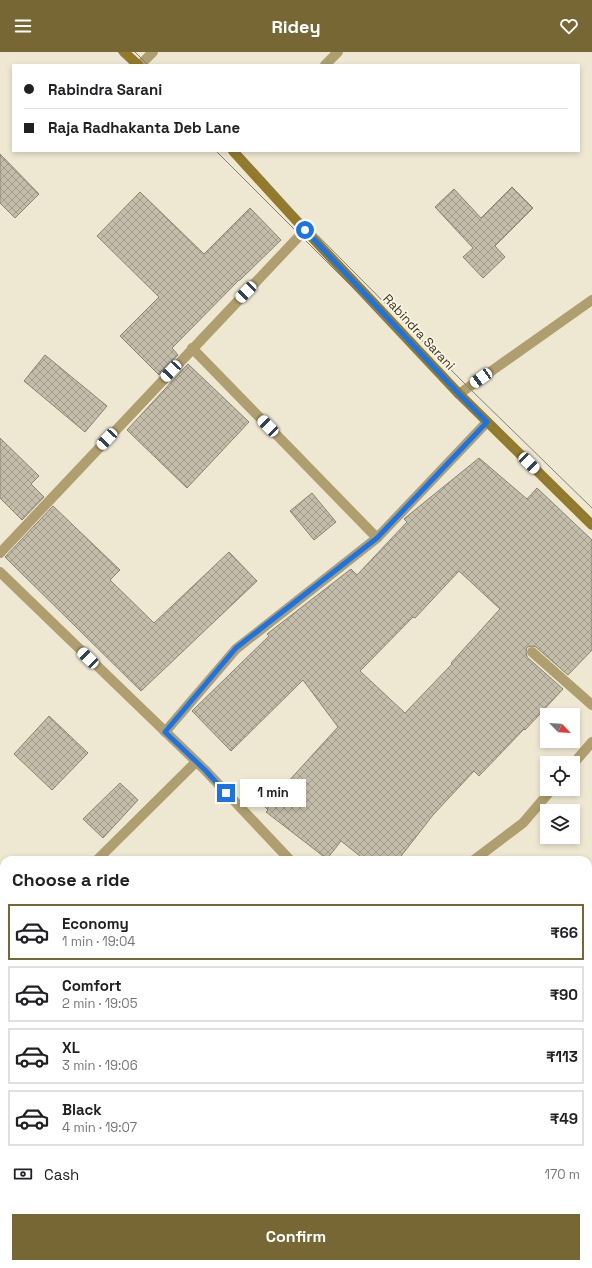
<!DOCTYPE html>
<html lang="en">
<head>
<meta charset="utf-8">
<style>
	body { margin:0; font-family:"Space Grotesk",sans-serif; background:#f2f2f2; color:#202124; height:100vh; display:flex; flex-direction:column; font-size:15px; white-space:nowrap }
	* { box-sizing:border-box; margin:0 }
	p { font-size:13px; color:#757577 }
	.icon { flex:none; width:22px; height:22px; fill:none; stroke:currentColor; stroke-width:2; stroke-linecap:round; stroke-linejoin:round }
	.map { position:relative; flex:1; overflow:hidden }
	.details { position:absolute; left:0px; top:804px; width:592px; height:412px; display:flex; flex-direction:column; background:#fff; border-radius:12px 12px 0 0; box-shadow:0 2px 6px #0003 }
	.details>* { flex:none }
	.top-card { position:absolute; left:12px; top:12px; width:568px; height:88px; border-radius:0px; box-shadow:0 2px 6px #0003; display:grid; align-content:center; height:88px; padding:0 12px; background:#fff }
	.needle { width:26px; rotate:115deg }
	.controls { position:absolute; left:540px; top:656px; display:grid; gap:8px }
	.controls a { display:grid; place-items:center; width:40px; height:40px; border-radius:0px; background:#fff; box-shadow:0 2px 6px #0003; font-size:20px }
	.end { position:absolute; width:18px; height:18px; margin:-9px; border:5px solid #1a73e8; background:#fff; box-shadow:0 0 0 2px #fff }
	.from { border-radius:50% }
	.bubble { position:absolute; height:28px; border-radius:0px; background:#fff; box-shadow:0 2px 6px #0003; font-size:13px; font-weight:600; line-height:28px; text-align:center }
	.car { position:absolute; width:12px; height:24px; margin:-12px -6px; border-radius:5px; box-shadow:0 0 3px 1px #0007; background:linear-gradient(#fff 24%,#345 0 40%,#fff 0 76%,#345 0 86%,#fff 0) }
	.top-card b { display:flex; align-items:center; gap:14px; height:38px; font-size:15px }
	.top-card b+b { border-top:1px solid #e0e0e0 }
	.top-card i { width:10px; height:10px; background:#202124 }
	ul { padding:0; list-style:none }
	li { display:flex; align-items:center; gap:12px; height:56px; margin:0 8px 6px; padding:0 4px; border:2px solid #e0e0e0; border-radius:0px }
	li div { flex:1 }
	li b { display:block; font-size:15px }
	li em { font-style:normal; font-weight:600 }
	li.selected { border-color:#776735 }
	li>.icon { width:36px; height:36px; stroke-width:1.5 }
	h2 { padding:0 12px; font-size:18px; line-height:48px }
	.pay { display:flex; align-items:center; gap:10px; height:44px; padding:0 12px; font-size:15px }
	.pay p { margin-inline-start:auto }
	.cta { display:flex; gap:8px; margin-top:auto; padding:8px 12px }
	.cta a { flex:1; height:46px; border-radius:0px; background:#776735; color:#fff; font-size:16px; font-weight:600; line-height:46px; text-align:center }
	header { display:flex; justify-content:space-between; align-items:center; height:52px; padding:0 12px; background:#776735; color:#fff; font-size:18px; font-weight:600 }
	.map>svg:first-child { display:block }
</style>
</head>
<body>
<header><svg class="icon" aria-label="menu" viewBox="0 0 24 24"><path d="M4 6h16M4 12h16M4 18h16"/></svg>Ridey<svg class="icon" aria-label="heart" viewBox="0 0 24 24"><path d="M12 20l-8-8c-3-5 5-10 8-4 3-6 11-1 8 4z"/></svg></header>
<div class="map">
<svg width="592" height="1216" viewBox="0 0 592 1216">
	<defs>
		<pattern id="building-cross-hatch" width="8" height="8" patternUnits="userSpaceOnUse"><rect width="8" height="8" fill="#c3bda9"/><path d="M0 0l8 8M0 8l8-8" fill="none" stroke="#9f9a8a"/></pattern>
	</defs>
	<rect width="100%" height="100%" fill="#eee8d3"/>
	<g fill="url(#building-cross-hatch)" stroke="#898471" fill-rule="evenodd">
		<path d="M0,102L39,142L15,166L0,151Z"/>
		<path d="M512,135L533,156L495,194L505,205L483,226L463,205L473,196L435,155L454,137L481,166Z"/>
		<path d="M140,140L204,202L250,156L281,188L240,228H239L172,296L178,303L159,323L120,284L159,245L97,184Z"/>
		<path d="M45,303L107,354L85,380L24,329Z"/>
		<path d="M188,312L249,370L187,436L127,378Z"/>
		<path d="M0,386L39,424L31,432L44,445L22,468L0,446Z"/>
		<path d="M479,406L527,447L537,436L592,488V598L568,623L536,595L533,594L527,595L526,599L527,605L563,637L525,678L524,677L479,724L474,719L433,763L398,808H365L341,789L327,807L266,760L268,758L265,755L338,675L303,628L231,699L192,659L269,584L267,582L351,517L357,523L407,470L404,467L405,466ZM459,519L500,557L451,611L452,612L405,661L360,619L413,565L415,566Z"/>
		<path d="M312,441L336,470L314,488L290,459Z"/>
		<path d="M53,454L120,518L110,528L154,571L229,500L257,529L141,639L5,505Z"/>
		<path d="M49,664L88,701L52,738L14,702Z"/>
		<path d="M120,731L138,748L103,786L83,767Z"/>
	</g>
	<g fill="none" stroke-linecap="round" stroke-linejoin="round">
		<g stroke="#af9f6e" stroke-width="10">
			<path d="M0,501L305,178"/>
			<path d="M165,680L236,597L377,486L487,370"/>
			<path d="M97,808L196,710"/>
			<path d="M0,904L4,900"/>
			<path d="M588,1142L592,1150"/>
		</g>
		<g stroke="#af9f6e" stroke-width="10">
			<path d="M140,13L153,0"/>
			<path d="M325,13L338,0"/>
			<path d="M192,296L377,486"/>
			<path d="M459,342L592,248"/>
			<path d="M0,520L205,718L290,808"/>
			<path d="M532,600L592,653"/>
		</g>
		<g stroke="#af9f6e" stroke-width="10">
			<path d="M573,712L592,690"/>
			<path d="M474,808L523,771L552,737"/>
			<path d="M588,1053L592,1050"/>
			<path d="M180,1216L182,1212"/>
			<path d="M366,1216L371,1212"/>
		</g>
		<g stroke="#937a27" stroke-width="10">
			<path d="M124,0L138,13"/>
			<path d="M233,99L305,178L459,342L592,473"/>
		</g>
		<g stroke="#848073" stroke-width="1">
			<path d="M118,0L131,13"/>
			<path d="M135,0L148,13"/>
			<path d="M216,99L459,342L592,473"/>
			<path d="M234,99L468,335L592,456"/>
		</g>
	</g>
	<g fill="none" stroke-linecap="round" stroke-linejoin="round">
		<path stroke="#1a73e8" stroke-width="5" d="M226,741L205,718L165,680L236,596L377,486L487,370L459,342L305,178"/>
	</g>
	<g text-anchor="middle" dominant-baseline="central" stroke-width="3.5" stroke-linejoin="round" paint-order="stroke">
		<g font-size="13" fill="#39372f" stroke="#fbf5e0">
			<text transform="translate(419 280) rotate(47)">Rabindra Sarani</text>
		</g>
	</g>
</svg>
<div class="controls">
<a><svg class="needle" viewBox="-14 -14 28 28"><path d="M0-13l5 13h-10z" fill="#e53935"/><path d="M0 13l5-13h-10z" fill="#757577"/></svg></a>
<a><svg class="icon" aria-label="locate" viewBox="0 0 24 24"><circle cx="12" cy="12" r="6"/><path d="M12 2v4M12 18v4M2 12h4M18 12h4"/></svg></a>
<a><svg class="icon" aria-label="layers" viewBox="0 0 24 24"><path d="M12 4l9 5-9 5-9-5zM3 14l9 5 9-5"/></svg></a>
</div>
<i class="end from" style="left:305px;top:178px"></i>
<i class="end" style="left:226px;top:741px"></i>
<div class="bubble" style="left:240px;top:727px;width:66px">1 min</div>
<i class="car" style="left:246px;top:240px;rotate:224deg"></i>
<i class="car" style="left:171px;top:319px;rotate:223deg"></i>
<i class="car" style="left:481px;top:326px;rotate:235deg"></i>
<i class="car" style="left:268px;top:374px;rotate:316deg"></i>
<i class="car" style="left:107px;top:387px;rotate:223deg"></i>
<i class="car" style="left:529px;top:411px;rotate:135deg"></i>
<i class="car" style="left:88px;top:606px;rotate:314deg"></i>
<div class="top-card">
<b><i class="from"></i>Rabindra Sarani</b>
<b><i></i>Raja Radhakanta Deb Lane</b>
</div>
<section class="details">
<h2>Choose a ride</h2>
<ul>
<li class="selected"><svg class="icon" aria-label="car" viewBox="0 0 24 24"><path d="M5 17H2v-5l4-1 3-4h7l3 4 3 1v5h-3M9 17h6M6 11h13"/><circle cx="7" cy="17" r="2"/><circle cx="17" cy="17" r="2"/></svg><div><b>Economy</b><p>1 min · 19:04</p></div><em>₹66</em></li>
<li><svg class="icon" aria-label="car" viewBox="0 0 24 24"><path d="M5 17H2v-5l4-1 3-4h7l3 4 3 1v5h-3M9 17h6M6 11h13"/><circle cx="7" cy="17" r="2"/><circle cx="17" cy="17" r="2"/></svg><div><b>Comfort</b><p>2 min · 19:05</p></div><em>₹90</em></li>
<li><svg class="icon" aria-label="car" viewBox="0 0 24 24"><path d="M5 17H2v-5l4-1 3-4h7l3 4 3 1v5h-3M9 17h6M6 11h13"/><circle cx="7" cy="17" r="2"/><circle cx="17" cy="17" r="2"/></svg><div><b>XL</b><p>3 min · 19:06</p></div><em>₹113</em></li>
<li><svg class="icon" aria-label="car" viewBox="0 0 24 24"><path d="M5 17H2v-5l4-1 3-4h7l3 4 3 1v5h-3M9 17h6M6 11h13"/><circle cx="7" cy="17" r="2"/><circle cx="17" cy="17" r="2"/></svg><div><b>Black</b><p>4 min · 19:07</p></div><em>₹49</em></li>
</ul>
<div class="pay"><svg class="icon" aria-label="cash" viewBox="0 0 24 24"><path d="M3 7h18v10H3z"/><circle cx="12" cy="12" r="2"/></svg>Cash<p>170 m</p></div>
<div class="cta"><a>Confirm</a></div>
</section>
</div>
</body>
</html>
